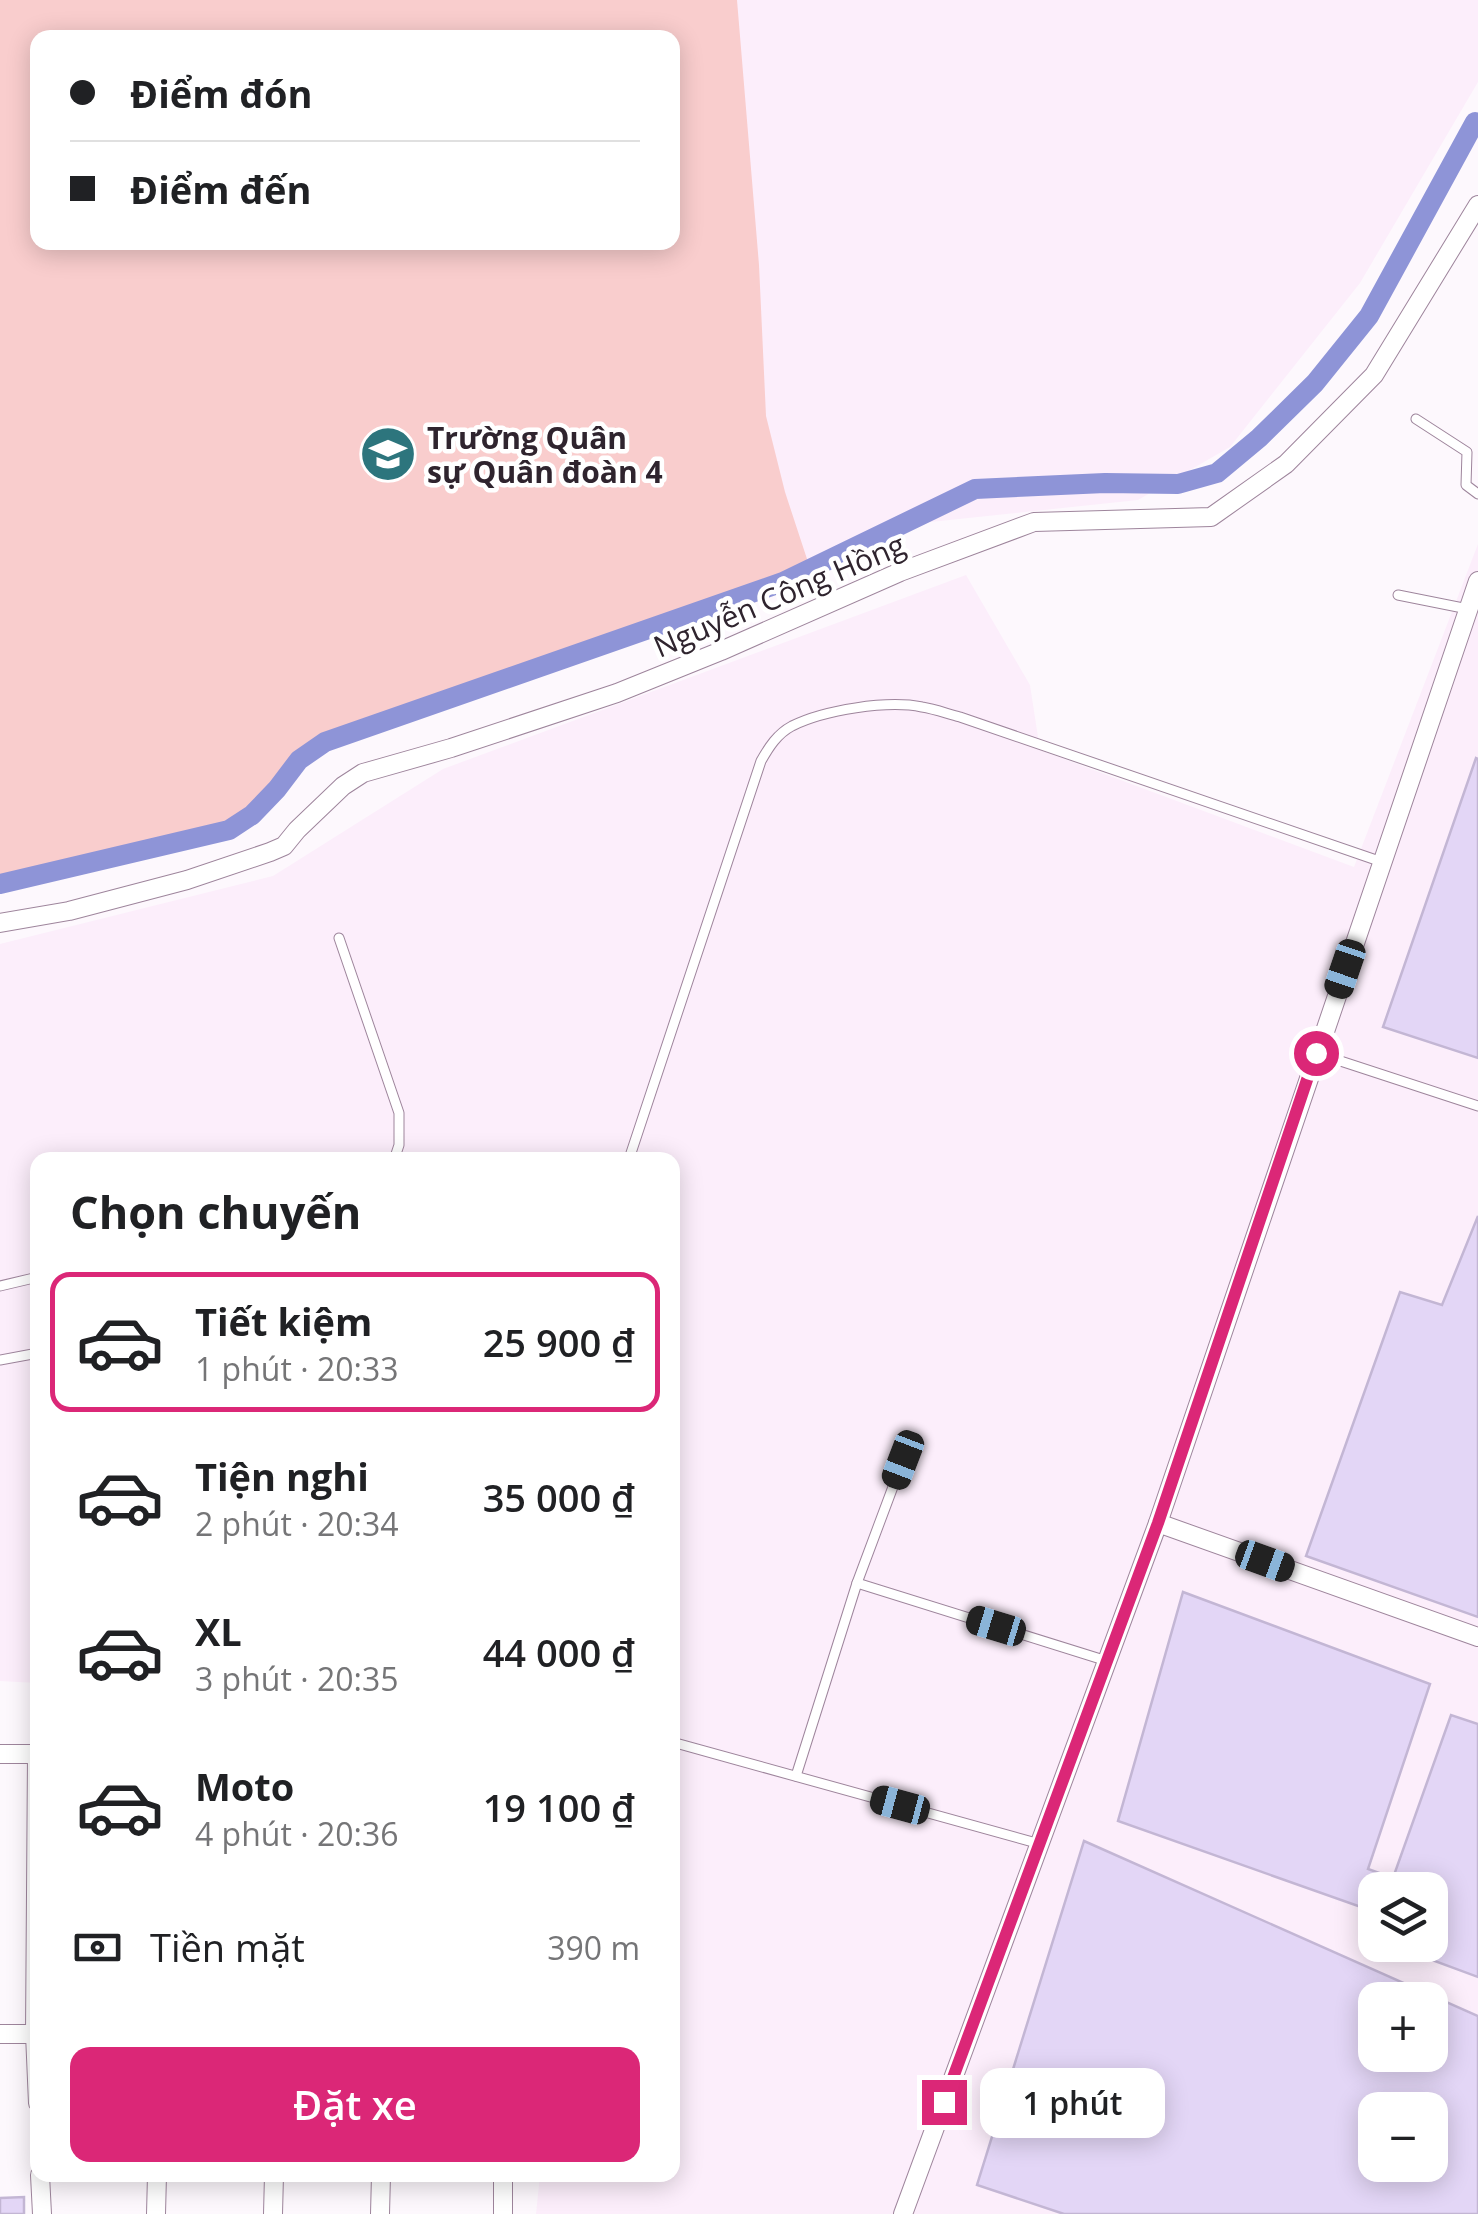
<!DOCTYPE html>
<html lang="vi">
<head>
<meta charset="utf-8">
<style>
	body { margin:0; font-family:"Open Sans",sans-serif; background:#f6f6f6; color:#202124; height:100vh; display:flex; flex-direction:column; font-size:38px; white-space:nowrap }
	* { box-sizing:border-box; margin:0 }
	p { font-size:32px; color:#757577 }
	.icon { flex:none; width:55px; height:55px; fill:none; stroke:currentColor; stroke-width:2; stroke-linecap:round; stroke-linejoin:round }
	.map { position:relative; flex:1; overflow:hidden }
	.sheet { position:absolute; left:30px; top:1152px; width:650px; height:1030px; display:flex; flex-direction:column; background:#fff; border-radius:20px; box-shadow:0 5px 25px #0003 }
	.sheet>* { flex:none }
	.hud { position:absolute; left:30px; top:30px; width:650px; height:220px; border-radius:20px; box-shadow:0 5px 25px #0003; display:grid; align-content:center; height:220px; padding:0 40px; background:#fff }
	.fabs { position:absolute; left:1358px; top:1872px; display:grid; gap:20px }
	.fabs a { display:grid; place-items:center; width:90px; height:90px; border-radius:20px; background:#fff; box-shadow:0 5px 25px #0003; font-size:50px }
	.end { position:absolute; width:45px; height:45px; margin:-22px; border:12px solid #db2777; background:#fff; box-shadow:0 0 0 5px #fff }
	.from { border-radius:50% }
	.bubble { position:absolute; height:70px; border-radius:20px; background:#fff; box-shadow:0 5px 25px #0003; font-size:32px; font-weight:600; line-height:70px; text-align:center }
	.car { position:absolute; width:30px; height:60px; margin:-30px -15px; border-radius:12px; box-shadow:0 0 8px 2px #0007; background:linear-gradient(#222 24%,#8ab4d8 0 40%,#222 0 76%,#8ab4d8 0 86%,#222 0) }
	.hud b { display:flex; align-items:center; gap:35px; height:95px; font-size:38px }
	.hud b+b { border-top:2px solid #e0e0e0 }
	.hud i { width:25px; height:25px; background:#202124 }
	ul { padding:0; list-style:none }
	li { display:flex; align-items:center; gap:30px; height:140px; margin:0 20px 15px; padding:0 20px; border:5px solid transparent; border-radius:20px }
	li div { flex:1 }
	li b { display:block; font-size:38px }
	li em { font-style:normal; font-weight:600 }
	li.current { border-color:#db2777 }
	li>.icon { width:90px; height:90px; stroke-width:1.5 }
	h2 { padding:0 40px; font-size:45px; line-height:120px }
	.pay { display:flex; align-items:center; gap:25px; height:110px; padding:0 40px; font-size:38px }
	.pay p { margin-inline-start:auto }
	.action { display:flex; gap:20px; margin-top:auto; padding:20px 40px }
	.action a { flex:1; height:115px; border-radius:20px; background:#db2777; color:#fff; font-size:40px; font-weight:600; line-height:115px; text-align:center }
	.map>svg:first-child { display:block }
</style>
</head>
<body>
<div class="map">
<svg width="1478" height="2214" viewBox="0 0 1478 2214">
	<rect width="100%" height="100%" fill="#fdf8fd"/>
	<g fill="#fceefb" fill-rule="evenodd">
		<path d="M0,0H1478V82L1360,283L1230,447L1138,500L874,528L808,562L671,618L318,738L306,745L285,762L247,806L233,818L219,824L184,835L0,878ZM38,38H672V242H38Z"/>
		<path d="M1478,544V2214H536L540,2175H672V1160H38L37,1683L0,1681V944L273,876L443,769L966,575L1030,685L1040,750L1354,867ZM1375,1890H1430V1945H1375ZM1375,2000H1430V2055H1375ZM1375,2110H1430V2165H1375Z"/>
	</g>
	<path fill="#f9cdcd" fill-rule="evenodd" d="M0,0H737L759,265L766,416L785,492L808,562L671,618L318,738C281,759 267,796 234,818C208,834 173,838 144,845C96,856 48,867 0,878ZM38,38H672V242H38Z"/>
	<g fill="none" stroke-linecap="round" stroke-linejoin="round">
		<path stroke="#8e94d7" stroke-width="20" d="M0,884L229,830L252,815L277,789L299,760L325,742L783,582L975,489L1105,483L1178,484L1217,473L1259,438L1315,383L1369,316L1475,122"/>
	</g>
	<g fill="#e3d6f6" stroke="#c3b6d4" stroke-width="2.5" fill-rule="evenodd">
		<path d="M1476,758L1478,759V1058L1383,1027Z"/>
		<path d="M1478,1216V1617L1306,1556L1400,1292L1442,1305Z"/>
		<path d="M1183,1592L1430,1684L1368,1869L1393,1878L1451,1715L1478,1724V1977L1397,1947L1430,1945V1890H1375V1912L1118,1821Z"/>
		<path d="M1084,1841L1478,2016V2214H1064L977,2185ZM1375,2000H1430V2055H1375ZM1375,2110H1430V2165H1375Z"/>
		<path d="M24,2197V2214H0V2198Z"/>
	</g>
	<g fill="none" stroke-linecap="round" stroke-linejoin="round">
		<g stroke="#9e859c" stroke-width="11">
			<g id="service">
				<path d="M1416,419L1467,452L1466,485L1478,494"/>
				<path d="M1398,595L1468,609"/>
				<path d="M339,938L399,1113V1145L394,1160"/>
				<path d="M1319,1054L1478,1106"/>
				<path d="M630,1156L761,761C769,747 777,734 792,726C824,710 887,700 922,707C935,709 948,714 960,717L1382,862"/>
				<path d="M0,1286L38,1277"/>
				<path d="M0,1360L38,1353"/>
				<path d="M857,1583L1107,1661"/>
				<path d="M672,1742L1040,1844"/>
				<path d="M796,1776L857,1583L903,1460"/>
			</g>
		</g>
		<g stroke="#9e859c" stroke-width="20">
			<g id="minor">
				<path d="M0,923L69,911L187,880L270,852L284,846L297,830L343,786L363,773L451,748L617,693L721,651L900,572L1034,522L1211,517L1286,464L1374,375L1478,205"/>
				<path d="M1158,1523L1478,1637"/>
				<path d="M0,1754H38"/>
				<path d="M37,1754L35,2034L38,2103"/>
				<path d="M0,2034H38"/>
				<path d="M40,2175L42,2214"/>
				<path d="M503,2175V2214"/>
				<path d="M156,2214L157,2175"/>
				<path d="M273,2214L274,2175"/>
				<path d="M380,2214L381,2175"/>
				<path d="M903,2214L1158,1523L1478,581"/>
			</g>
		</g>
		<use href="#service" stroke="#fff" stroke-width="9"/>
		<use href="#minor" stroke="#fff" stroke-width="18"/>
	</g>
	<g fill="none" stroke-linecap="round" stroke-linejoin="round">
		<path stroke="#db2777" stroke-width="12" d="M944,2102L1158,1523L1316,1053"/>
	</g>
	<defs>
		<g id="school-disc" transform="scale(2.875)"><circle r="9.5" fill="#2d757d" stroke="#fff"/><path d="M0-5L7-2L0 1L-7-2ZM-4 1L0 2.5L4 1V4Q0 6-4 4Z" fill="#fff"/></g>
	</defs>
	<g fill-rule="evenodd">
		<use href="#school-disc" x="388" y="454"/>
	</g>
	<g text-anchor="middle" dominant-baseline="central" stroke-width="9" stroke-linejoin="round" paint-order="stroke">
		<g font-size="30" font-weight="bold" fill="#2f242e" stroke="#fff" text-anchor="start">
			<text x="427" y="437">Trường Quân<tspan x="427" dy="34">sự Quân đoàn 4</tspan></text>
		</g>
		<g font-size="30" fill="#2f242e" stroke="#fff">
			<text transform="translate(779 595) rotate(-23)">Nguyễn Công Hồng</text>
		</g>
	</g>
</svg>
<div class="fabs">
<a><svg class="icon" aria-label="layers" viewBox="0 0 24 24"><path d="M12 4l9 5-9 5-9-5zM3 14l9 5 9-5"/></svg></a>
<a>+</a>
<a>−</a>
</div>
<i class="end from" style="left:1316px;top:1053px"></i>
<i class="end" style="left:944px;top:2102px"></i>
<div class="bubble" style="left:980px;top:2068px;width:185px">1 phút</div>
<i class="car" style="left:1345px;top:969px;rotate:199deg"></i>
<i class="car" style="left:903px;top:1460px;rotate:201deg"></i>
<i class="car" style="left:1265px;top:1561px;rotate:110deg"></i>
<i class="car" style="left:996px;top:1626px;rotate:287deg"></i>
<i class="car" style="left:900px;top:1805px;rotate:285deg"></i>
<div class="hud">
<b><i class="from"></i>Điểm đón</b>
<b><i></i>Điểm đến</b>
</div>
<section class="sheet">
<h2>Chọn chuyến</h2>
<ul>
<li class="current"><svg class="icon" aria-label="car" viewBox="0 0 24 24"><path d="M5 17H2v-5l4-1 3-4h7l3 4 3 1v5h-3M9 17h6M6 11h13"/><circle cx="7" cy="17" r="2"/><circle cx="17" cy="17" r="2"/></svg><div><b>Tiết kiệm</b><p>1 phút · 20:33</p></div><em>25 900 ₫</em></li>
<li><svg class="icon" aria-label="car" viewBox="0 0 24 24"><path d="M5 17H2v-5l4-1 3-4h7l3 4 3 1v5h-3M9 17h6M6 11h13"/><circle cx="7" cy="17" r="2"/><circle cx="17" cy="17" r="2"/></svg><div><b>Tiện nghi</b><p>2 phút · 20:34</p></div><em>35 000 ₫</em></li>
<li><svg class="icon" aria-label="car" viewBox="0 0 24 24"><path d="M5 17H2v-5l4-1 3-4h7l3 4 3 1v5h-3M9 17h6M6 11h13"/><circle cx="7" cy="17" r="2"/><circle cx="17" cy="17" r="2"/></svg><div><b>XL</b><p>3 phút · 20:35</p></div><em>44 000 ₫</em></li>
<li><svg class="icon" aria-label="car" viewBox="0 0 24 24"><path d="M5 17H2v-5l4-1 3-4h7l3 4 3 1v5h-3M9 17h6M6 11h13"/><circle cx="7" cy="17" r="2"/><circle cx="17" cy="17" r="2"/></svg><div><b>Moto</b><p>4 phút · 20:36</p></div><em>19 100 ₫</em></li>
</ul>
<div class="pay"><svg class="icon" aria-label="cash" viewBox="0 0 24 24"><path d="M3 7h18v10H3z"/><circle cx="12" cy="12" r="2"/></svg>Tiền mặt<p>390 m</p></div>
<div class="action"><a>Đặt xe</a></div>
</section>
</div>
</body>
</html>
